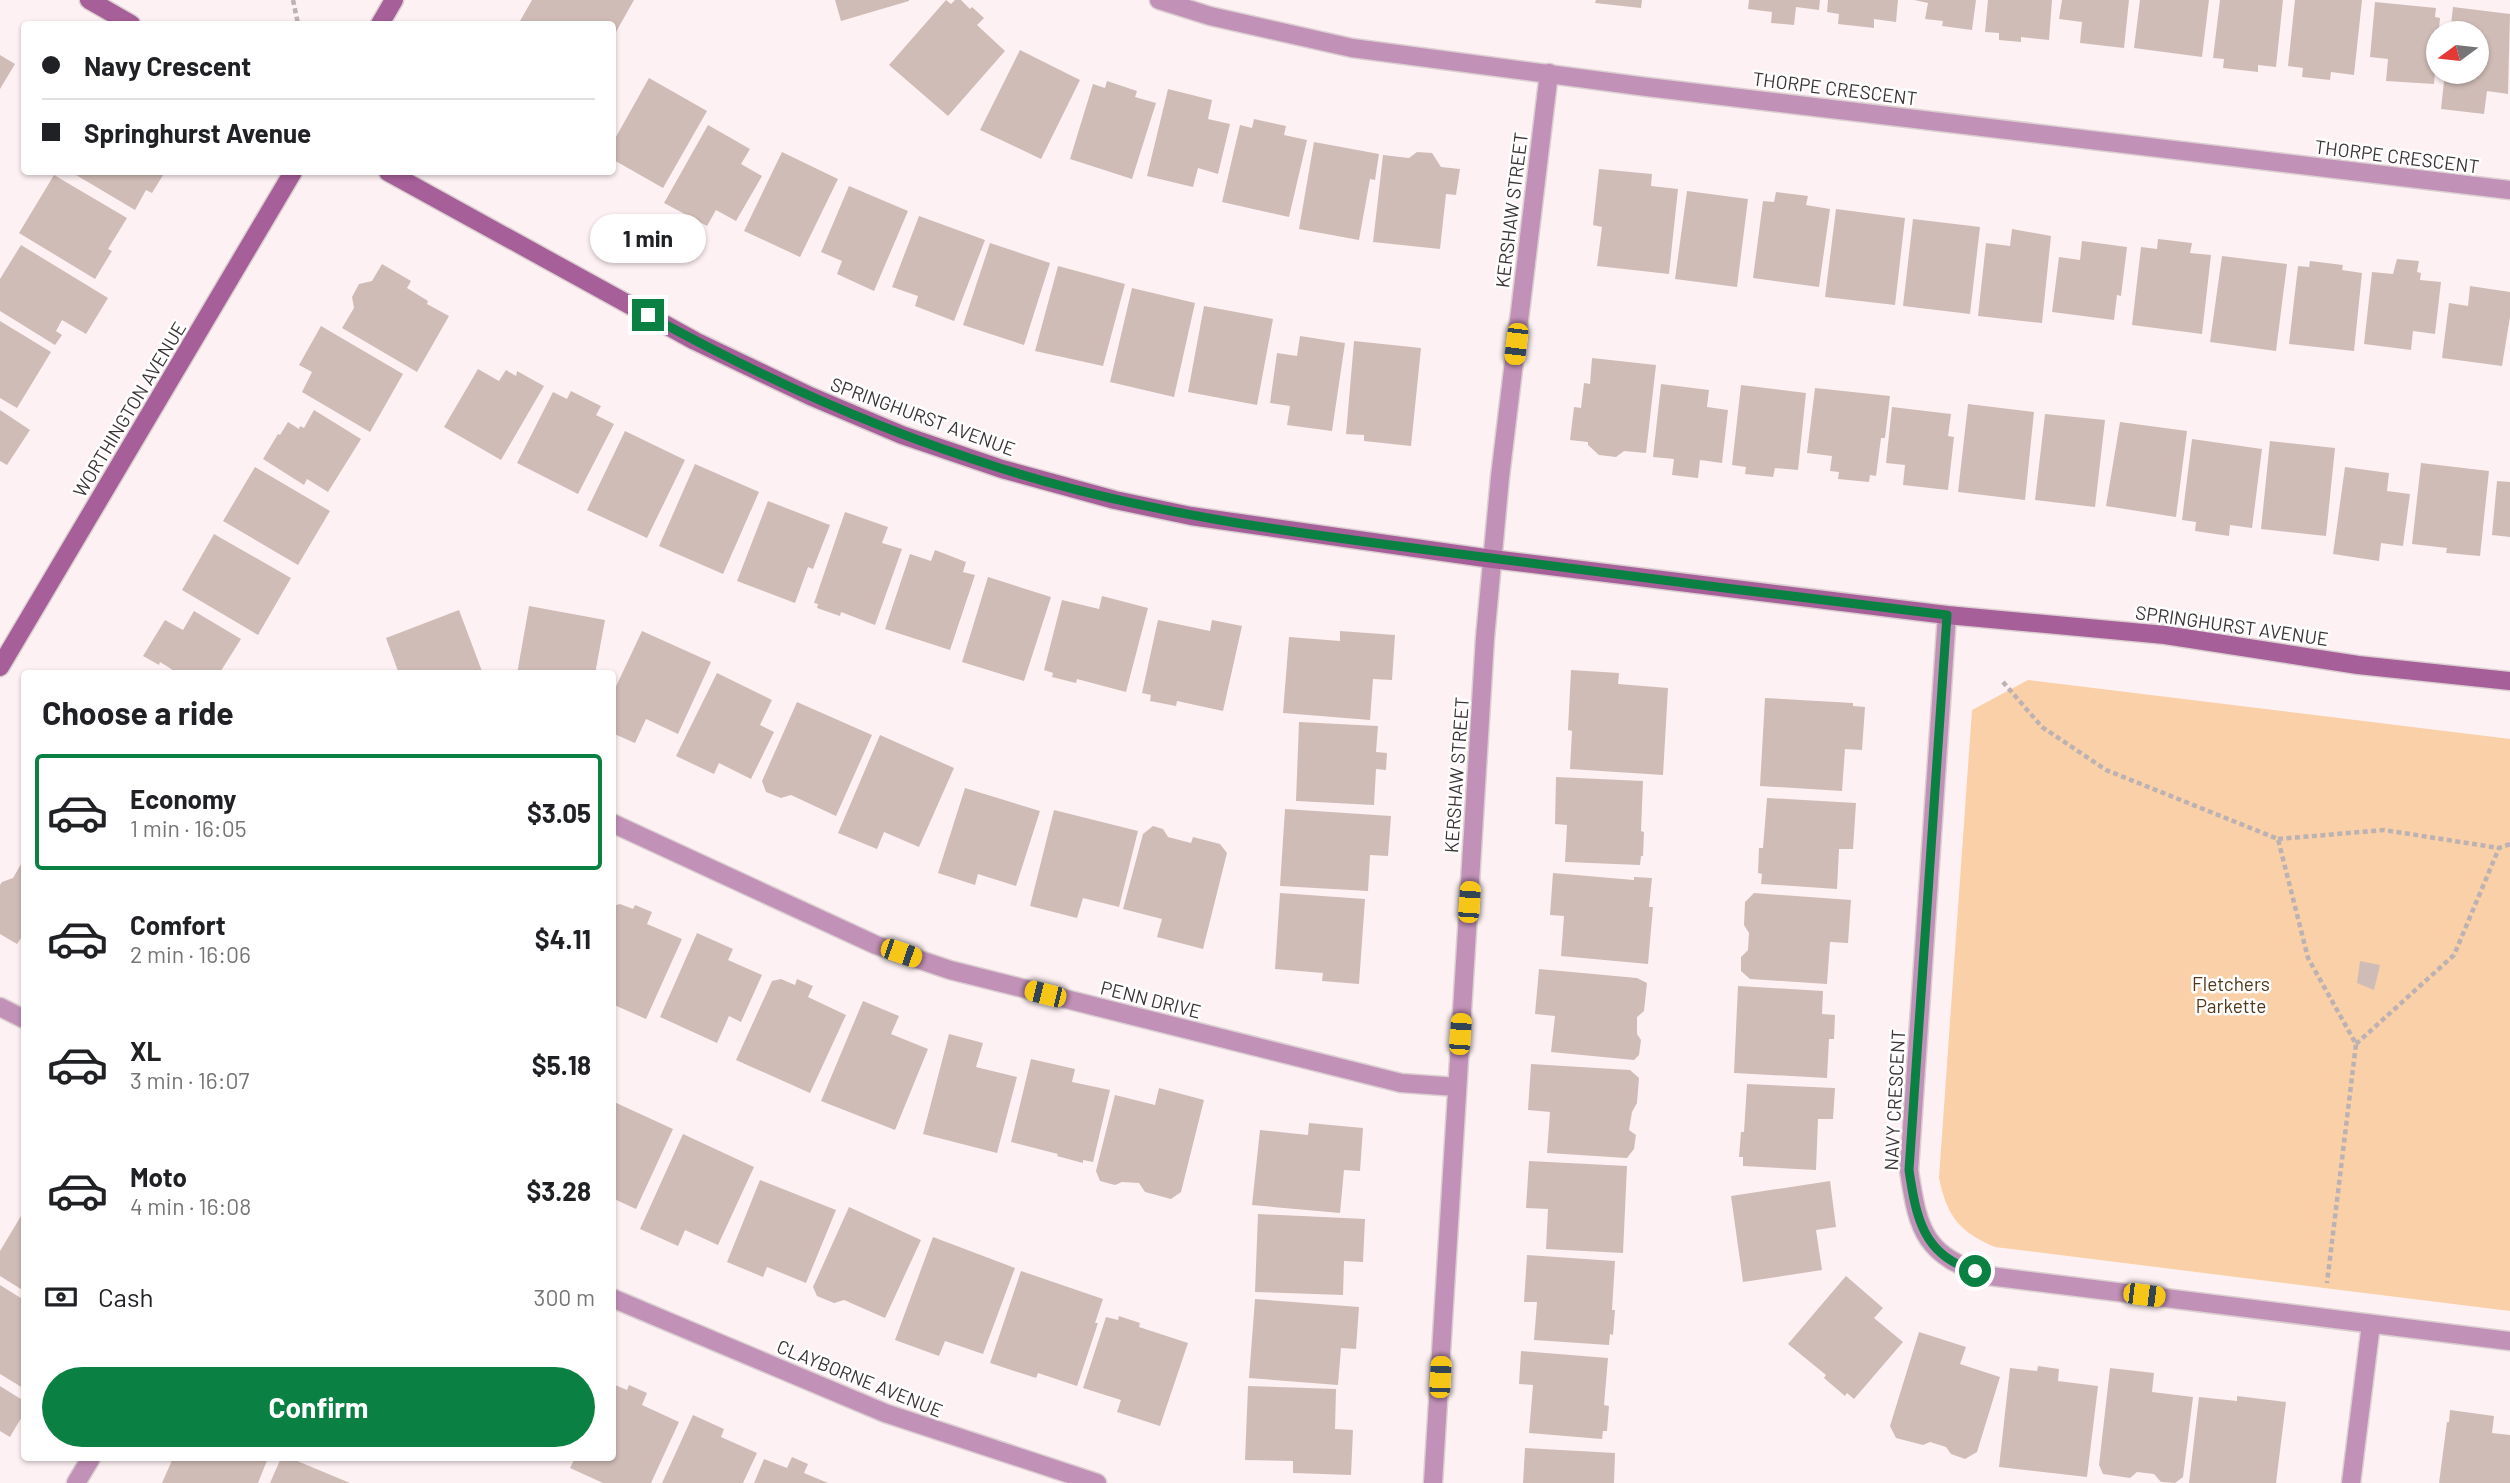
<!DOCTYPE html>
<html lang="en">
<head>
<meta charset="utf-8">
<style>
	body { margin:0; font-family:Barlow,sans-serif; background:#f2f2f2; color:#202124; height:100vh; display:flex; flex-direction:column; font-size:26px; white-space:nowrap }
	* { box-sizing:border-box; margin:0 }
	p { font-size:23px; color:#757577 }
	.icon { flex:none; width:38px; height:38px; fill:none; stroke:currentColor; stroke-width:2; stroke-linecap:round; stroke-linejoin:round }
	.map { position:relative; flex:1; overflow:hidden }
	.details { position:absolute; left:21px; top:670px; width:595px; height:791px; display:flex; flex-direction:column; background:#fff; border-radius:7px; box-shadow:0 2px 5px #0004 }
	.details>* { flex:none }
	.top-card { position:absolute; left:21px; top:21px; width:595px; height:154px; border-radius:7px; box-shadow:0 2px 5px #0004; display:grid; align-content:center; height:154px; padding:0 21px; background:#fff }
	.needle { width:46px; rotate:255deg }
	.tools { position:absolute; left:2426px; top:21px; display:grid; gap:14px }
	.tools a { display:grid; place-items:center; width:63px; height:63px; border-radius:50%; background:#fff; box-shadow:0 2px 5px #0004; font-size:35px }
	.end { position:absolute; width:32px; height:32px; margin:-16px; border:9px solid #0b8043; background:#fff; box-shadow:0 0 0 4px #fff }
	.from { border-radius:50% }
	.bubble { position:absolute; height:49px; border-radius:24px; background:#fff; box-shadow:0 2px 5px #0004; font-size:23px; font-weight:700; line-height:49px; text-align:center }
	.car { position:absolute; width:21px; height:42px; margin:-21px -10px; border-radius:9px; box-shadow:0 0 5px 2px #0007; background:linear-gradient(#f5c518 24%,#345 0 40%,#f5c518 0 76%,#345 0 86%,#f5c518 0) }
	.top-card b { display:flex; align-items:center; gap:24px; height:66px; font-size:26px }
	.top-card b+b { border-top:2px solid #e0e0e0 }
	.top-card i { width:18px; height:18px; background:#202124 }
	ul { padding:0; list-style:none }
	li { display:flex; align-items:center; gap:21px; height:116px; margin:0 14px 10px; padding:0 7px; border:4px solid transparent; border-radius:7px }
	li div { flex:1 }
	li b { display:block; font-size:26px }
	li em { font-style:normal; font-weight:700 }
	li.active { border-color:#0b8043 }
	li>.icon { width:63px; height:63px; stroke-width:1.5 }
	h2 { padding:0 21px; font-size:32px; line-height:84px }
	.pay { display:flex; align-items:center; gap:18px; height:77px; padding:0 21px; font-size:26px }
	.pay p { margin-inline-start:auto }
	.cta { display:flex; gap:14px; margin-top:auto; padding:14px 21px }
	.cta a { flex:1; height:80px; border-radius:42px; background:#0b8043; color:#fff; font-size:28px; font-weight:700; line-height:80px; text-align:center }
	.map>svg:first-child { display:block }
</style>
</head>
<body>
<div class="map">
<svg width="2510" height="1483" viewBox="0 0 2510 1483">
	<rect width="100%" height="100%" fill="#fef1f3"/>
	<path fill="#f9d0a7" d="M2028,680L2510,739V1311L1995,1247C1959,1232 1947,1216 1939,1178L1972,710Z"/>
	<g fill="#d0bcb7">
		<path d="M532,0H634L612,39V24H526L520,21Z"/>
		<path d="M835,0H909V1L841,21Z"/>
		<path d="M946,0L951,4L955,0H961L970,9L972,7L984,18L977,25L1005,51L948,116L889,65Z"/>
		<path d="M1596,0H1642L1641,8L1595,3Z"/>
		<path d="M1749,0H1820L1819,10L1796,7L1794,25L1771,23L1772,12L1748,9Z"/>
		<path d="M1828,0H1898L1896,22L1874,19V28L1838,24L1839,14L1827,12Z"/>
		<path d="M1914,0H1976L1972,30L1942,26L1943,21L1925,19L1928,3Z"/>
		<path d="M1988,0H2052L2049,40L2021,37V42L1999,40V33L1985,32Z"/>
		<path d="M2062,0H2129L2124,48L2080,43L2082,22L2059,19Z"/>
		<path d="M2140,0H2209L2202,57L2134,48Z"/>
		<path d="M2220,0H2283L2276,67L2258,65V72L2223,68L2224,59L2213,58Z"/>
		<path d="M2295,0H2362L2354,75L2331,72L2330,80L2302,77L2303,68L2288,66Z"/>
		<path d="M2375,2L2436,8L2435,17L2440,18L2434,84L2386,81L2388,59L2370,57Z"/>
		<path d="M2453,7L2510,14L2508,94L2487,91L2484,114L2441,109L2445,72H2476V33H2450Z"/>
		<path d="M1020,50L1080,80L1041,159L980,130Z"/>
		<path d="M0,55L15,64L0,89Z"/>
		<path d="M649,78L707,111L663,188L612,159V144Z"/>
		<path d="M1107,81L1137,91L1135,97L1156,103L1132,179L1070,159L1093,84L1105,88Z"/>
		<path d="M1168,89L1212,100L1208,119L1230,124L1218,174L1198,168L1193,187L1147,176Z"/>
		<path d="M1254,119L1286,126L1284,135L1307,140L1289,217L1222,202L1240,125L1252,128Z"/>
		<path d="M708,125L750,149L741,164L762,176L736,221L716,210L707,226L664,203Z"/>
		<path d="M1314,142L1379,154L1375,180L1370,179L1359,240L1299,229Z"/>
		<path d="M782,152L838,179L800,257L744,231Z"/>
		<path d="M1417,152L1432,153L1441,167L1460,169L1456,195L1446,194L1440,249L1373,242L1383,155L1409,158Z"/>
		<path d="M1599,169L1652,174L1651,186L1678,189L1669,274L1597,266L1602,227L1593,225Z"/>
		<path d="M71,172H165L152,193L146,190L135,210Z"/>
		<path d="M54,175L127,218L108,249L112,251L95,279L19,233Z"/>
		<path d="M849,186L908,211L874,291L837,274L842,261L821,252Z"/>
		<path d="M1687,191L1748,199L1737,287L1675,279Z"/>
		<path d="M1776,192L1808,196L1806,205L1830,209L1819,287L1753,278L1763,201L1774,202Z"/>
		<path d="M1836,209L1905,218L1895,305L1825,297Z"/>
		<path d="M919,216L985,240L954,321L915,306L918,296L892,287Z"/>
		<path d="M1913,219L1980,227L1970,314L1903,306Z"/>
		<path d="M2012,229L2051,236L2042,323L1978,316L1986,243L2010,246Z"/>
		<path d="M2158,239L2192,243L2190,253L2211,255L2202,334L2132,325L2141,247L2157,249Z"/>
		<path d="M2082,241L2127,247L2121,296L2117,295L2114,320L2052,312L2059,257L2080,260Z"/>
		<path d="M990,243L1050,263L1024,345L963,325Z"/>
		<path d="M21,245L108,298L86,334L62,320L56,331L62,335L55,345L0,311V279Z"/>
		<path d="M2222,256L2287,264L2276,351L2210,342Z"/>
		<path d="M2397,259L2419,261L2417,272L2421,273L2420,280L2441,282L2435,334L2413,331L2411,350L2364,344L2372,272L2393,274Z"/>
		<path d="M2310,261L2343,265L2342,270L2362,273L2354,351L2289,344L2298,266L2309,267Z"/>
		<path d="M382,264L411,281L407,288L428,301L427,304L449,316L417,372L342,328L354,308L352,297L359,284L372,281Z"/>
		<path d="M1058,266L1125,284L1103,366L1035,351Z"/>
		<path d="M2470,286L2510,292V317L2502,366L2442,358L2449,303L2468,306Z"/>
		<path d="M1132,288L1195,303L1174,397L1110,382Z"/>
		<path d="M1204,306L1273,319L1257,405L1188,392Z"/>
		<path d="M0,321L51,352L17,408L0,398Z"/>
		<path d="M321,326L403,374L370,432L302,392L312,372L299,365Z"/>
		<path d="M1300,336L1345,343L1332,431L1287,425L1290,406L1270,403L1277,353L1297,356Z"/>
		<path d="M1354,341L1421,348L1411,446L1364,441V435L1346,434Z"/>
		<path d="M1592,358L1656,365L1646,453L1624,451L1616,457L1599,455L1588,445V442L1570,440L1574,407L1581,408L1584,383L1590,384Z"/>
		<path d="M478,369L499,381L506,370L516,376L517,371L544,386L501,460L444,427Z"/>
		<path d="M1661,384L1709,390L1707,407L1728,410L1722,463L1700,460L1698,478L1672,475L1674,459L1653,457Z"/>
		<path d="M1741,385L1806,393L1798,470L1775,468L1773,477L1745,474L1746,467L1732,465Z"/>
		<path d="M1815,388L1890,396L1885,438H1881L1876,476L1870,475L1869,482L1838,479L1839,472L1830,471L1832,456L1807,453Z"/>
		<path d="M571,391L601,406L596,415L614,424L578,494L517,463L553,392L567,399Z"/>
		<path d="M1968,404L2034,412L2025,500L1958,492Z"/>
		<path d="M1892,407L1951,414L1948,436L1954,437L1948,490L1903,485L1905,465L1886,463Z"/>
		<path d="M0,410L30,430L7,465L0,461Z"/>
		<path d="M314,410L361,439L328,492L307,479L304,485L263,459L278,434L280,435L288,422L299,429L300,426L304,428Z"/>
		<path d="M2045,414L2105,420L2095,507L2035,500Z"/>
		<path d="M2120,422L2187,431L2176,517L2106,506Z"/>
		<path d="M625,431L685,460L647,538L587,510Z"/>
		<path d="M2192,439L2262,449L2252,528L2230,525L2229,536L2195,531L2196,522L2182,520Z"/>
		<path d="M2270,441L2335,448L2326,536L2261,529Z"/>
		<path d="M2421,463L2489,471L2480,556L2446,553L2447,548L2412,544Z"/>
		<path d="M695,464L759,492L723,574L659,546Z"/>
		<path d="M255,467L330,511L298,565L223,521Z"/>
		<path d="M2345,467L2389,473L2387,491L2410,494L2403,546L2381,543L2379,561L2333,554Z"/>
		<path d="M2497,481L2510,482V537L2492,535Z"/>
		<path d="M768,501L830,525L813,569L808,567L795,603L737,581Z"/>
		<path d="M845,512L888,527L882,543L902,549L875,625L841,612L840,616L817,608L818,604L814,603Z"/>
		<path d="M214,534L291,578L258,635L182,590Z"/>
		<path d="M935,550L966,562L963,572L975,575L950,650L885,629L910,554L931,561Z"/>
		<path d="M988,577L1051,597L1024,681L962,662Z"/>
		<path d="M1102,596L1148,608L1126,692L1077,679L1076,683L1052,677L1053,673L1044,670L1062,600L1099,609Z"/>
		<path d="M529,606L605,620L595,674H517Z"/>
		<path d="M459,610L483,674H399L386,638Z"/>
		<path d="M194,611L241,639L219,674H179L160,662L159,665L143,656L165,620L183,630Z"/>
		<path d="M1158,620L1210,631L1212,620L1242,626L1223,711L1177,701L1176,706L1150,701L1151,695L1142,693Z"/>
		<path d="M642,631L711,662L678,734L646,719L635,743L612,733V695Z"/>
		<path d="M1340,631L1395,635L1392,680L1373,679L1370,720L1283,713L1289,637L1340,641Z"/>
		<path d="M1571,670L1619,673L1618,684L1668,688L1663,775L1570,769L1572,731L1568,730Z"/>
		<path d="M717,673L772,700L760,725L774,732L751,779L719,763L714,774L676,756Z"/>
		<path d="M1765,698L1853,703V706L1865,707L1862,750L1845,749L1842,791L1760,786Z"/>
		<path d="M797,702L872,735L836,816L791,795L781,798L766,792L762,781Z"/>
		<path d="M1299,722L1378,726L1376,752L1387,753L1386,770L1376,769L1374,805L1296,801Z"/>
		<path d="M880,735L954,768L919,847L884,832L877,849L838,833Z"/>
		<path d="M1556,777L1643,781L1641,831L1644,832L1643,856H1641L1640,865L1565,862L1567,825L1555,824Z"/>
		<path d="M965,788L1040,811L1016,886L978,874L975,885L938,873Z"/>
		<path d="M1767,798L1856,803L1853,849H1839L1837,889L1761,884L1762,874L1758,873L1759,848H1763Z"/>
		<path d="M1285,809L1391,816L1388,856L1370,855L1368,891L1280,886Z"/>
		<path d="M1054,810L1138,831L1119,907L1083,898L1077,918L1030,906Z"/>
		<path d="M1153,826L1163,829L1168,837L1191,843L1193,837L1220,844L1227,853L1203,949L1157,937L1162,919L1123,909L1143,834Z"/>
		<path d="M24,859V940L21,938L17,944L0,934V885L2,882L13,878Z"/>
		<path d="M1553,873L1634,880V877L1652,878L1649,907H1653L1648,964L1561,956L1564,916L1550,915Z"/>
		<path d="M1280,893L1365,899L1359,984L1322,981L1323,973L1275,969Z"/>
		<path d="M1754,893L1851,900L1848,943L1830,942L1827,984L1750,979L1741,971V957L1748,950L1749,933L1744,925L1745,902Z"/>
		<path d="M620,904L633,909L635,905L652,912L647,924L682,939L646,1019L612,1004V906Z"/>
		<path d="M697,933L733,949L728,960L762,975L741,1022L729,1016L717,1043L660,1017Z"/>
		<path d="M2360,961L2380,965L2374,990L2357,983Z"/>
		<path d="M1539,969L1637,978L1647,983L1644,1011L1637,1017V1034L1641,1040L1639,1055L1634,1060L1551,1052L1555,1016L1535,1014Z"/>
		<path d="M781,979L795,985L797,979L813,986L808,997L846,1015L810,1093L736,1060L772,981Z"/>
		<path d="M1738,986L1823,991L1822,1014L1835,1015L1834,1039H1829L1827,1078L1734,1073Z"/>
		<path d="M863,1001L899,1016L891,1034L928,1049L895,1130L821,1101Z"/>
		<path d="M949,1034L983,1043L976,1067L1017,1077L997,1153L923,1134Z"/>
		<path d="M1031,1059L1075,1069L1072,1082L1110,1090L1093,1162L1083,1160V1163L1057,1156L1058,1154L1011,1142Z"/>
		<path d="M1531,1064L1630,1070L1639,1078L1637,1103L1632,1112L1629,1130L1636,1135L1634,1149L1627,1158L1547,1153L1550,1112L1528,1110Z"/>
		<path d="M1747,1084L1835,1088L1833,1119H1818L1816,1170L1743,1166V1157H1739L1741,1132H1744Z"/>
		<path d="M1159,1088L1204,1100L1181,1192L1171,1199L1145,1192L1139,1183L1122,1182L1115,1185L1100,1181L1096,1171L1115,1095L1155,1105Z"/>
		<path d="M612,1101L673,1129L636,1209L612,1198Z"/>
		<path d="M1309,1123L1363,1128L1360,1171L1344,1170L1340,1213L1252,1205L1260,1130L1308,1135Z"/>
		<path d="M683,1134L754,1167L718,1245L685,1230L678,1246L640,1229Z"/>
		<path d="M1529,1161L1627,1166L1623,1253L1546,1249L1548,1209L1526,1208Z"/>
		<path d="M760,1180L836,1210L806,1283L767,1267L763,1277L727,1262Z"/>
		<path d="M1830,1181L1836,1227L1816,1230L1822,1270L1743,1282L1731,1196Z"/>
		<path d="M849,1207L921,1240L885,1318L844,1300L834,1303L817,1296L813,1287Z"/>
		<path d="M24,1211V1291L0,1276V1251Z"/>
		<path d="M1258,1214L1365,1219L1363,1262L1344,1261L1343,1295L1255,1292Z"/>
		<path d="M933,1237L1015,1268L983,1354L945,1341L939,1356L895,1340Z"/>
		<path d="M1527,1255L1615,1261L1612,1310H1615L1613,1335L1610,1334L1609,1345L1534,1340L1537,1302H1524Z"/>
		<path d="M1021,1271L1103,1299L1095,1323H1098L1077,1386L1038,1373L1036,1378L990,1363Z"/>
		<path d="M1846,1276L1883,1308L1874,1318L1903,1342L1854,1399L1847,1393L1845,1396L1824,1378L1826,1375L1788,1344Z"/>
		<path d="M0,1285L24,1300L23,1388L0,1374Z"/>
		<path d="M1255,1299L1359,1307L1356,1349L1341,1348L1338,1385L1249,1378Z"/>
		<path d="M1119,1316L1140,1323L1139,1327L1188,1343L1160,1426L1117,1412L1121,1400L1083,1388L1106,1317L1118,1320Z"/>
		<path d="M1919,1332L1966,1347L1960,1364L2000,1377L1977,1452L1965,1459L1951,1454L1946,1447L1930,1442L1923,1445L1896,1438L1890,1426Z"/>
		<path d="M1521,1351L1608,1358L1604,1405L1609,1406L1607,1431H1603L1602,1439L1529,1433L1533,1385L1519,1384Z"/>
		<path d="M2038,1366L2059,1369L2058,1381L2098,1386L2087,1477L1999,1467L2010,1368L2037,1371Z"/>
		<path d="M2110,1368L2154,1373L2152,1392L2193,1397L2183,1477L2175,1483L2161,1482L2154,1474L2137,1472L2130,1478L2103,1474L2099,1465Z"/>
		<path d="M615,1385L627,1390L629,1385L647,1393L642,1405L679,1422L651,1483H603L570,1468L575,1458H612V1391Z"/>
		<path d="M0,1386L24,1401V1413L10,1437L0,1431Z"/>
		<path d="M1248,1386L1336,1389L1335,1429L1353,1430L1351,1475L1293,1473V1461L1245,1460Z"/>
		<path d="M2237,1396L2286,1402L2276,1483H2189L2199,1397L2237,1401Z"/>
		<path d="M2450,1410L2494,1416L2492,1433L2510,1435V1483H2439L2447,1422H2449Z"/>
		<path d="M693,1415L724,1429L721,1437L757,1453L743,1483H662Z"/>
		<path d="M1525,1448L1615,1453L1614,1483H1523Z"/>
		<path d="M792,1457L808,1464L804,1473L828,1483H754L764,1459L787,1468Z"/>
		<path d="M173,1458H268L258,1483H162Z"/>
		<path d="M281,1458H290L350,1483H270Z"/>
	</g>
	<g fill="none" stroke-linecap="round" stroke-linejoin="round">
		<g stroke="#dbcfd1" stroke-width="21">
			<g id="street">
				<path d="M1159,0L1210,16L1352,48L1647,87L2510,190"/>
				<path d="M1947,615L1909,1170C1918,1232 1925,1256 1989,1276L2510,1341"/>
				<path d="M612,823L876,945L950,970L1401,1083L1457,1087"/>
				<path d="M0,1007L24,1019"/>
				<path d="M612,1298L885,1413L1097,1483"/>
				<path d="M76,1483L91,1458"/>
				<path d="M1433,1483L1485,638L1500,477L1549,73"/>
				<path d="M2351,1483L2371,1324"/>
			</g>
		</g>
		<g stroke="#dbcfd1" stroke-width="21">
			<g id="secondary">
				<path d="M89,0L131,24"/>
				<path d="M380,24L394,0"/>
				<path d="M388,172L695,341L810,396L902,435L1002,469L1115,500L1191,516L1492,559L1947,615L2165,635L2358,665L2510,681"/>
				<path d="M0,667L293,172"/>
			</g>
		</g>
		<g stroke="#bcb1b3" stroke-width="4.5" stroke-dasharray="5 3.5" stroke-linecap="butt">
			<path d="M293,0L298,24"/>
			<path d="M2003,682L2042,727L2106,770L2278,839L2308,958L2356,1044L2327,1283"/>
			<path d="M2278,839L2384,830L2499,848"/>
			<path d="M2356,1044L2454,955L2499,848L2510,844"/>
		</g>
		<use href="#street" stroke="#c291b8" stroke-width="18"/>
		<use href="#secondary" stroke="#a65f99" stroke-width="18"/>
	</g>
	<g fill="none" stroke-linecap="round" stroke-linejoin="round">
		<path stroke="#0b8043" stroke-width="9" d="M648,315C760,377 878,430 1000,468C1145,514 1295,533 1444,552C1612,574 1779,595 1947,615L1909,1170C1916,1217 1923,1256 1975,1271"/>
	</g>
	<g text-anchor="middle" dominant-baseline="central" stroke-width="5" stroke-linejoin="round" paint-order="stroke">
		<g font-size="19" fill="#3b3335" stroke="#fff">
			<text transform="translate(1835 88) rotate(7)">THORPE CRESCENT</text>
			<text transform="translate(2397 156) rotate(7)">THORPE CRESCENT</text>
			<text transform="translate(1511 210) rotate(-83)">KERSHAW STREET</text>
			<text transform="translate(129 409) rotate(-59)">WORTHINGTON AVENUE</text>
			<text transform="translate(923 416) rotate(20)">SPRINGHURST AVENUE</text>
			<text transform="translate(2232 625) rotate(8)">SPRINGHURST AVENUE</text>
			<text transform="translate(1456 775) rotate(-86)">KERSHAW STREET</text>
			<text transform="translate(1151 999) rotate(14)">PENN DRIVE</text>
			<text transform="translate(1894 1100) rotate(-87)">NAVY CRESCENT</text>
			<text transform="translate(860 1378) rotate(22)">CLAYBORNE AVENUE</text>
		</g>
		<g font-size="19" fill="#513618" stroke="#fff">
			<text x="2231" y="983">Fletchers<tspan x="2231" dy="22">Parkette</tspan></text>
		</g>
	</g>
</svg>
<div class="tools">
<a><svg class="needle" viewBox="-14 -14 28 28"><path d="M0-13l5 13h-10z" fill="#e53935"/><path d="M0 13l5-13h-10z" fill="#757577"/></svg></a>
</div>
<i class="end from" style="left:1975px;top:1271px"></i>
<i class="end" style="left:648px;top:315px"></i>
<div class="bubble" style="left:590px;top:214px;width:116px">1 min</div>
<i class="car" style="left:1516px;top:344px;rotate:187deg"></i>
<i class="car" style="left:1469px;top:902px;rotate:4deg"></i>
<i class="car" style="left:901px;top:953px;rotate:109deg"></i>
<i class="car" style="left:1045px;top:994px;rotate:284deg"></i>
<i class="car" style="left:1460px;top:1034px;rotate:4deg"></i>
<i class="car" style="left:2144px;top:1295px;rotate:97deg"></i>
<i class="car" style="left:1440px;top:1377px;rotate:3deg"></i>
<div class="top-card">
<b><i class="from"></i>Navy Crescent</b>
<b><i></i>Springhurst Avenue</b>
</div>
<section class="details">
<h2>Choose a ride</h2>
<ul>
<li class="active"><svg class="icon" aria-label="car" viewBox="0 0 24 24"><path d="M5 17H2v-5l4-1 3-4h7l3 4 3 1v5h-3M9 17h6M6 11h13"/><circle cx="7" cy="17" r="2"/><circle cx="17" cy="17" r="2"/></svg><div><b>Economy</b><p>1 min · 16:05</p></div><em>$3.05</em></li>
<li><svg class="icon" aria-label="car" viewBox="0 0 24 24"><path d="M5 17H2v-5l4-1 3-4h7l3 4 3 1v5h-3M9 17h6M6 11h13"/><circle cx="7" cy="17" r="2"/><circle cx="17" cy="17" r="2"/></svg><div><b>Comfort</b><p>2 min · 16:06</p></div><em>$4.11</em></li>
<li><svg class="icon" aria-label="car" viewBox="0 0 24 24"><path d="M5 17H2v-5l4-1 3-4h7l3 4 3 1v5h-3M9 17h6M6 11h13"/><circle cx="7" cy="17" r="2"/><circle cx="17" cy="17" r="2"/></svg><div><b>XL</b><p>3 min · 16:07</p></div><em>$5.18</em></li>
<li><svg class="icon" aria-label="car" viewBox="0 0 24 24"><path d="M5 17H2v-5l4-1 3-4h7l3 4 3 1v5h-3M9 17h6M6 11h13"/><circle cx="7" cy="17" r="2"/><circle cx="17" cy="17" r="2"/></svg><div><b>Moto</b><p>4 min · 16:08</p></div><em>$3.28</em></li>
</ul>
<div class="pay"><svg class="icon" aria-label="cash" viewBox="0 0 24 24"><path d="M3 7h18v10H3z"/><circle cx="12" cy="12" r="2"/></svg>Cash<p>300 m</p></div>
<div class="cta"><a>Confirm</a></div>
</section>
</div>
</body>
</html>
